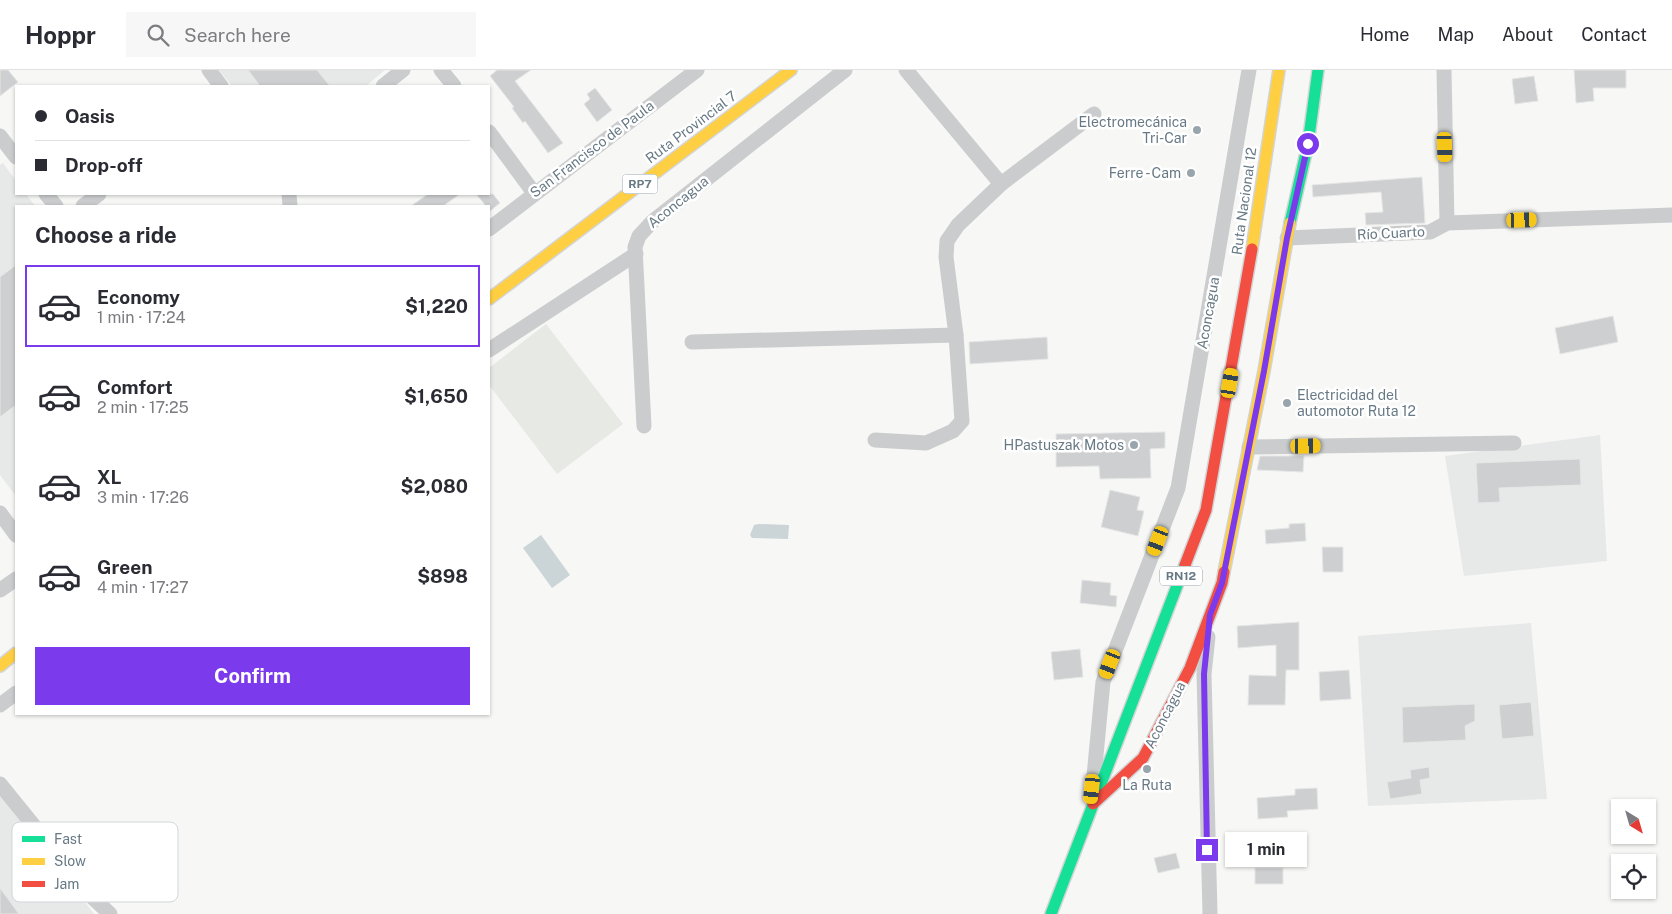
<!DOCTYPE html>
<html lang="en">
<head>
<meta charset="utf-8">
<style>
	body { margin:0; font-family:"Public Sans",sans-serif; background:#f7f7f7; color:#2b2b33; height:100vh; display:flex; flex-direction:column; font-size:19px; white-space:nowrap }
	* { box-sizing:border-box; margin:0 }
	p { font-size:16px; color:#7c7c81 }
	.icon { flex:none; width:28px; height:28px; fill:none; stroke:currentColor; stroke-width:2; stroke-linecap:round; stroke-linejoin:round }
	.map { position:relative; flex:1; overflow:hidden }
	.details { position:absolute; left:15px; top:135px; width:475px; height:510px; display:flex; flex-direction:column; background:#fff; border-radius:0px; box-shadow:0 1px 4px #0004 }
	.details>* { flex:none }
	.banner { position:absolute; left:15px; top:15px; width:475px; height:110px; border-radius:0px; box-shadow:0 1px 4px #0004; display:grid; align-content:center; height:110px; padding:0 20px; background:#fff }
	.needle { width:32px; rotate:143deg }
	.fabs { position:absolute; left:1611px; top:729px; display:grid; gap:10px }
	.fabs a { display:grid; place-items:center; width:45px; height:45px; border-radius:0px; background:#fff; box-shadow:0 1px 4px #0004; font-size:25px }
	.end { position:absolute; width:22px; height:22px; margin:-11px; border:6px solid #7c3aed; background:#fff; box-shadow:0 0 0 2px #fff }
	.from { border-radius:50% }
	.bubble { position:absolute; height:35px; border-radius:0px; background:#fff; box-shadow:0 1px 4px #0004; font-size:16px; font-weight:700; line-height:35px; text-align:center }
	.car { position:absolute; width:15px; height:30px; margin:-15px -8px; border-radius:6px; box-shadow:0 0 4px 1px #0007; background:linear-gradient(#f5c518 24%,#345 0 40%,#f5c518 0 76%,#345 0 86%,#f5c518 0) }
	.banner b { display:flex; align-items:center; gap:18px; height:48px; font-size:19px }
	.banner b+b { border-top:1px solid #e1e1e2 }
	.banner i { width:12px; height:12px; background:#2b2b33 }
	ul { padding:0; list-style:none }
	li { display:flex; align-items:center; gap:15px; height:82px; margin:0 10px 8px; padding:0 10px; border:2px solid transparent; border-radius:0px }
	li div { flex:1 }
	li b { display:block; font-size:19px }
	li em { font-style:normal; font-weight:700 }
	li.on { border-color:#7c3aed }
	li>.icon { width:45px; height:45px; stroke-width:1.5 }
	h2 { padding:0 20px; font-size:22px; line-height:60px }
	.action { display:flex; gap:10px; margin-top:auto; padding:10px 20px }
	.action a { flex:1; height:58px; border-radius:0px; background:#7c3aed; color:#fff; font-size:20px; font-weight:700; line-height:58px; text-align:center }
	header { display:flex; align-items:center; gap:30px; box-sizing:border-box; height:70px; padding:0 25px; background:#fff; border-bottom:1px solid #e1e1e2 }
	header strong { font-size:24px }
	nav { display:flex; gap:28px; margin-inline-start:auto; font-size:18px }
	.search { width:350px; height:45px; background:#f7f7f7; display:flex; align-items:center; gap:12px; box-sizing:border-box; padding:0 18px; border-radius:0px; color:#7c7c81; font-size:19px }
	.map>svg:first-child { display:block }
</style>
</head>
<body>
<header>
<strong>Hoppr</strong>
<div class="search"><svg class="icon" aria-label="search" viewBox="0 0 24 24"><circle cx="10" cy="10" r="6"/><path d="M15 15l6 6"/></svg>Search here</div>
<nav><a>Home</a><a>Map</a><a>About</a><a>Contact</a></nav>
</header>
<div class="map">
<svg width="1672" height="844" viewBox="0 0 1672 844">
	<rect width="100%" height="100%" fill="#f7f7f6"/>
	<g fill="#e7e8e8">
		<path d="M219,0H385L366,16H232Z"/>
		<path d="M3,93L16,111V124H26L35,136H16V426L0,405V95Z"/>
		<path d="M1600,365L1607,491L1464,506L1445,386Z"/>
		<path d="M1531,553L1547,729L1368,736L1358,566Z"/>
		<path d="M0,722L74,817L94,844H0Z"/>
	</g>
	<path fill="#e6e9e4" d="M546,254L623,354L557,404L489,315V298Z"/>
	<g fill="#cbd4d6">
		<path d="M759,454L789,455L788,469L752,468L750,465L754,455Z"/>
		<path d="M541,465L570,505L552,518L523,478Z"/>
	</g>
	<g fill="#cecfd0" stroke="#e6e6e6">
		<path d="M0,0H8L18,12L0,26Z"/>
		<path d="M248,0H317L330,16H260Z"/>
		<path d="M497,0H531L515,11L563,73L548,83L525,51L523,53L512,38L514,37L490,6Z"/>
		<path d="M1574,0H1626V18H1593L1594,31L1576,33Z"/>
		<path d="M1534,6L1538,31L1515,34L1512,9Z"/>
		<path d="M595,18L612,40L597,52L584,34L590,29L587,24Z"/>
		<path d="M1422,107L1425,153L1366,155L1365,143L1383,142L1381,122L1313,127L1312,115Z"/>
		<path d="M428,124H460L443,136H411Z"/>
		<path d="M476,124H493L500,133L490,141L489,136H486Z"/>
		<path d="M16,195V335L0,347V207Z"/>
		<path d="M1613,246L1618,272L1560,284L1555,258Z"/>
		<path d="M1047,267L1048,289L970,294L969,272Z"/>
		<path d="M1165,362V378L1150,379L1151,408L1100,409L1099,396L1056,397V364Z"/>
		<path d="M1260,386H1304L1303,402L1257,400Z"/>
		<path d="M1580,389L1581,415L1499,418L1500,432L1478,433L1476,393Z"/>
		<path d="M1110,420L1140,427L1137,440L1144,441L1138,466L1101,457Z"/>
		<path d="M1305,453L1306,471L1266,474L1265,460L1289,458V454Z"/>
		<path d="M1322,477H1343V502H1323Z"/>
		<path d="M1082,510L1111,513L1110,525L1117,526L1116,537L1080,533Z"/>
		<path d="M1299,552V600H1286L1285,635H1248L1249,605L1276,606V575L1238,578L1237,556Z"/>
		<path d="M1080,579L1083,607L1054,610L1051,582Z"/>
		<path d="M1349,600L1351,629L1320,631L1319,602Z"/>
		<path d="M1531,632L1534,666L1502,669L1499,635Z"/>
		<path d="M1475,634V651L1465,656L1466,670L1403,673L1402,637Z"/>
		<path d="M1429,697L1430,708L1420,710L1422,724L1390,729L1387,712L1411,708L1410,700Z"/>
		<path d="M1317,718L1318,739L1287,741L1288,747L1258,749L1257,728L1295,725V719Z"/>
		<path d="M1176,783L1180,798L1158,803L1154,788Z"/>
		<rect x="1255" y="798" width="28" height="16"/>
		<path d="M0,818L19,844H0Z"/>
	</g>
	<g fill="none" stroke-linecap="round" stroke-linejoin="round">
		<g stroke="#d3d4d5" stroke-width="14">
			<g id="fast">
				<path d="M1290,153L1308,74L1318,0"/>
				<path d="M1051,844L1185,495"/>
			</g>
		</g>
		<g stroke="#d3d4d5" stroke-width="14">
			<g id="slow">
				<path d="M1252,179L1279,0"/>
				<path d="M489,229L791,0"/>
				<path d="M1224,502L1264,301L1290,153"/>
				<path d="M0,596L16,583"/>
			</g>
		</g>
		<g stroke="#d3d4d5" stroke-width="14">
			<g id="jam">
				<path d="M1185,495L1206,440L1252,179"/>
				<path d="M1093,734L1143,688L1190,598L1222,513L1224,502"/>
			</g>
		</g>
		<g stroke="#cbcccd" stroke-width="15">
			<path d="M209,0L221,16"/>
			<path d="M441,0L454,16"/>
			<path d="M906,0L1001,114"/>
			<path d="M1444,0L1447,153"/>
			<path d="M383,16L403,0"/>
			<path d="M489,62L534,123"/>
			<path d="M0,66L16,87"/>
			<path d="M46,124L56,136"/>
			<path d="M289,124L290,136"/>
			<path d="M83,136L99,124"/>
			<path d="M489,159L697,0"/>
			<path d="M1287,168L1430,162L1447,153L1672,145"/>
			<path d="M692,272L956,265"/>
			<path d="M489,280L636,184"/>
			<path d="M644,356L635,177L639,166L652,152L845,0"/>
			<path d="M875,370L926,373L953,361L962,351L956,265L946,187L947,171L958,155L1001,114L1094,44"/>
			<path d="M1249,377L1514,373"/>
			<path d="M0,443L16,465"/>
			<path d="M0,520L16,509"/>
			<path d="M1208,567L1204,604L1210,844"/>
			<path d="M0,635L16,623"/>
			<path d="M1094,706L1103,612L1178,418L1249,0"/>
			<path d="M0,714L90,825L110,844"/>
		</g>
		<use href="#fast" stroke="#16e098" stroke-width="11"/>
		<use href="#slow" stroke="#ffcf43" stroke-width="11"/>
		<use href="#jam" stroke="#f24e42" stroke-width="11"/>
	</g>
	<g fill="none" stroke-linecap="round" stroke-linejoin="round">
		<path stroke="#7c3aed" stroke-width="6" d="M1207,780L1204,604L1210,545L1222,513L1264,301L1287,168L1308,74"/>
	</g>
	<g fill="#99a5ad" stroke="#fff" stroke-width="2">
		<circle cx="1197" cy="60" r="5"/>
		<circle cx="1191" cy="103" r="5"/>
		<circle cx="1287" cy="333" r="5"/>
		<circle cx="1134" cy="375" r="5"/>
		<circle cx="1147" cy="699" r="5"/>
	</g>
	<g text-anchor="middle" dominant-baseline="central" stroke-width="5" stroke-linejoin="round" paint-order="stroke">
		<g fill="#fff" stroke="#95a1aa" stroke-width="1">
			<rect x="622.5" y="104.5" width="35" height="19" rx="4"/>
			<rect x="1160" y="496.5" width="42" height="19" rx="4"/>
		</g>
		<g font-size="12" font-weight="bold" fill="#677985">
			<text x="640" y="114">RP7</text>
			<text x="1181" y="506">RN12</text>
		</g>
		<g font-size="14" fill="#677985" stroke="#fff" text-anchor="end">
			<text x="1187" y="52">Electromecánica<tspan x="1187" dy="16">Tri-Car</tspan></text>
			<text x="1181" y="103">Ferre - Cam</text>
			<text x="1297" y="325" text-anchor="start">Electricidad del<tspan x="1297" dy="16">automotor Ruta 12</tspan></text>
			<text x="1124" y="375">HPastuszak Motos</text>
			<text x="1147" y="715" text-anchor="middle">La Ruta</text>
		</g>
		<g font-size="14" fill="#677985" stroke="#fff">
			<text transform="translate(691 57) rotate(-37)">Ruta Provincial 7</text>
			<text transform="translate(592 79) rotate(-37)">San Francisco de Paula</text>
			<text transform="translate(1244 131) rotate(-82)">Ruta Nacional 12</text>
			<text transform="translate(678 132) rotate(-39)">Aconcagua</text>
			<text transform="translate(1391 163) rotate(-3)">Río Cuarto</text>
			<text transform="translate(1208 243) rotate(-80)">Aconcagua</text>
			<text transform="translate(1165 645) rotate(-63)">Aconcagua</text>
		</g>
	</g>
	<rect x="12" y="752" width="166" height="80" rx="8" fill="#fff" stroke="#d1d7da" stroke-width="1"/>
	<rect x="22" y="766" width="23" height="6" fill="#16e098"/>
	<rect x="22" y="788" width="23" height="7" fill="#ffcf43"/>
	<rect x="22" y="811" width="23" height="6" fill="#f24e42"/>
	<g font-size="14" fill="#677985">
		<text x="54" y="774">Fast</text>
		<text x="54" y="796">Slow</text>
		<text x="54" y="819">Jam</text>
	</g>
</svg>
<div class="fabs">
<a><svg class="needle" viewBox="-14 -14 28 28"><path d="M0-13l5 13h-10z" fill="#e53935"/><path d="M0 13l5-13h-10z" fill="#7c7c81"/></svg></a>
<a><svg class="icon" aria-label="locate" viewBox="0 0 24 24"><circle cx="12" cy="12" r="6"/><path d="M12 2v4M12 18v4M2 12h4M18 12h4"/></svg></a>
</div>
<i class="end from" style="left:1308px;top:74px"></i>
<i class="end" style="left:1207px;top:780px"></i>
<div class="bubble" style="left:1225px;top:762px;width:82px">1 min</div>
<i class="car" style="left:1445px;top:77px;rotate:178deg"></i>
<i class="car" style="left:1522px;top:150px;rotate:88deg"></i>
<i class="car" style="left:1230px;top:313px;rotate:10deg"></i>
<i class="car" style="left:1306px;top:376px;rotate:89deg"></i>
<i class="car" style="left:1158px;top:471px;rotate:201deg"></i>
<i class="car" style="left:1110px;top:594px;rotate:201deg"></i>
<i class="car" style="left:1092px;top:719px;rotate:186deg"></i>
<div class="banner">
<b><i class="from"></i>Oasis</b>
<b><i></i>Drop-off</b>
</div>
<section class="details">
<h2>Choose a ride</h2>
<ul>
<li class="on"><svg class="icon" aria-label="car" viewBox="0 0 24 24"><path d="M5 17H2v-5l4-1 3-4h7l3 4 3 1v5h-3M9 17h6M6 11h13"/><circle cx="7" cy="17" r="2"/><circle cx="17" cy="17" r="2"/></svg><div><b>Economy</b><p>1 min · 17:24</p></div><em>$1,220</em></li>
<li><svg class="icon" aria-label="car" viewBox="0 0 24 24"><path d="M5 17H2v-5l4-1 3-4h7l3 4 3 1v5h-3M9 17h6M6 11h13"/><circle cx="7" cy="17" r="2"/><circle cx="17" cy="17" r="2"/></svg><div><b>Comfort</b><p>2 min · 17:25</p></div><em>$1,650</em></li>
<li><svg class="icon" aria-label="car" viewBox="0 0 24 24"><path d="M5 17H2v-5l4-1 3-4h7l3 4 3 1v5h-3M9 17h6M6 11h13"/><circle cx="7" cy="17" r="2"/><circle cx="17" cy="17" r="2"/></svg><div><b>XL</b><p>3 min · 17:26</p></div><em>$2,080</em></li>
<li><svg class="icon" aria-label="car" viewBox="0 0 24 24"><path d="M5 17H2v-5l4-1 3-4h7l3 4 3 1v5h-3M9 17h6M6 11h13"/><circle cx="7" cy="17" r="2"/><circle cx="17" cy="17" r="2"/></svg><div><b>Green</b><p>4 min · 17:27</p></div><em>$898</em></li>
</ul>
<div class="action"><a>Confirm</a></div>
</section>
</div>
</body>
</html>
